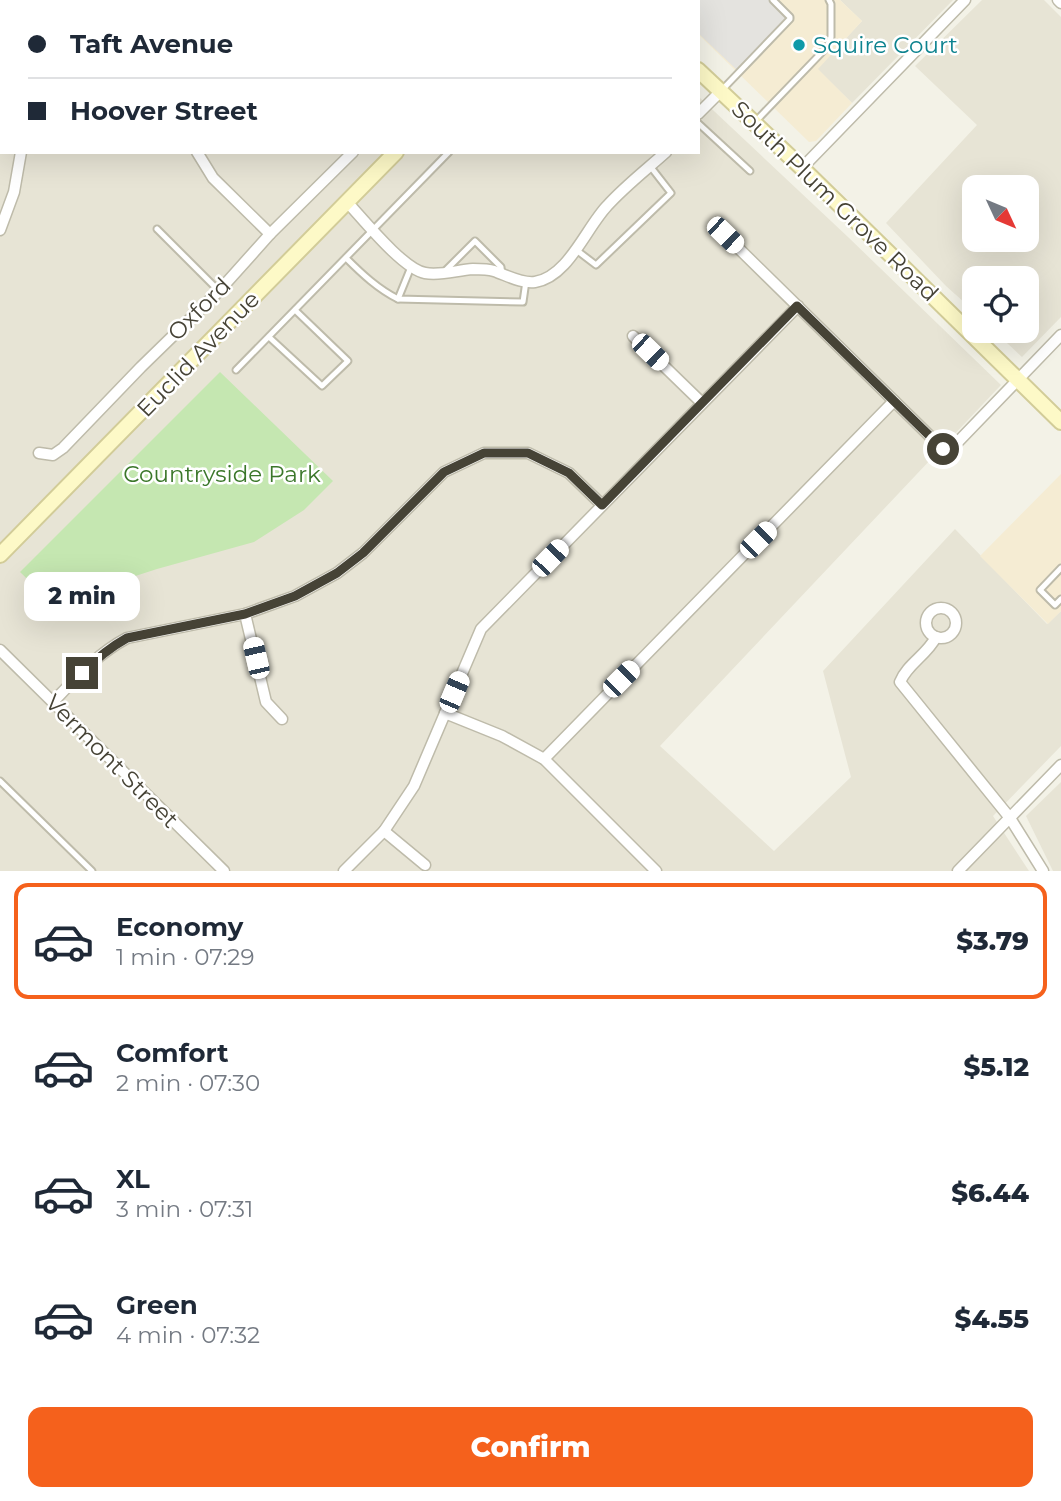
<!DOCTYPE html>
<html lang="en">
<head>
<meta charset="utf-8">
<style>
	body { margin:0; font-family:Montserrat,sans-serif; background:#f6f6f7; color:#1f2937; height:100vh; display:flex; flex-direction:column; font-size:26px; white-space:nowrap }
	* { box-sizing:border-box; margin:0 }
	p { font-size:23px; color:#747a83 }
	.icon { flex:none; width:38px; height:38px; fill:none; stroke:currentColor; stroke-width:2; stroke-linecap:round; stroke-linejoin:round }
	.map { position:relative; height:871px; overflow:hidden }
	.panel { display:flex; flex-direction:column; background:#fff; flex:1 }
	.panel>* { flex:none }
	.top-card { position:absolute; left:0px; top:0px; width:700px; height:154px; box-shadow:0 7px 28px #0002; display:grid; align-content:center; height:154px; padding:0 28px; background:#fff }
	.needle { width:46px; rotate:134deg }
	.tools { position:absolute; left:962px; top:175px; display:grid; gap:14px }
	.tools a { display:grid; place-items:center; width:77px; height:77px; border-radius:14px; background:#fff; box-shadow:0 7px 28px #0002; font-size:35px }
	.end { position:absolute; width:32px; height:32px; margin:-16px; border:9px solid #464336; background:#fff; box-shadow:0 0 0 4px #fff }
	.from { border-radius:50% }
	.bubble { position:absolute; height:49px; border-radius:14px; background:#fff; box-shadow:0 7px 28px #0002; font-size:23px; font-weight:800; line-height:49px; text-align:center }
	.car { position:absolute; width:21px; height:42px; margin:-21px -10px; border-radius:9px; box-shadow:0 0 5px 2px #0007; background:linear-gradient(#fff 24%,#345 0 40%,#fff 0 76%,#345 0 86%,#fff 0) }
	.top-card b { display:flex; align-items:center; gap:24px; height:66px; font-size:26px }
	.top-card b+b { border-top:2px solid #e0e1e3 }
	.top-card i { width:18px; height:18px; background:#1f2937 }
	ul { padding:12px 0 0; list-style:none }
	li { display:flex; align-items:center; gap:21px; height:116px; margin:0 14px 10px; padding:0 14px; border:4px solid transparent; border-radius:14px }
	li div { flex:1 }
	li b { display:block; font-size:26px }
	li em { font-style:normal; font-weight:800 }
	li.on { border-color:#f5611c }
	li>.icon { width:63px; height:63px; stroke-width:1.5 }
	.action { display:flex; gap:14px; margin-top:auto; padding:14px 28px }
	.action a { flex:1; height:80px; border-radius:14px; background:#f5611c; color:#fff; font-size:28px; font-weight:800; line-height:80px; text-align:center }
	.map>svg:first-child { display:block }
</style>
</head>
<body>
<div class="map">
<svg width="1061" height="871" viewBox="0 0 1061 871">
	<rect width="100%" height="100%" fill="#f3f2e7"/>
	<g fill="#e7e4d5" fill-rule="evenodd">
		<path d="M0,0H408L410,2H2V152H698V96L848,237L1001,385L660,746L774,851L851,777L823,671L955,529L1047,624L1061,611V746L993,816L1029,871H0Z"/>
		<path d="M840,0H953L852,103L817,69L862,21Z"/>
		<path d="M982,0H1044L1061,17V317L1022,357L994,331H1027V278H975V312L946,286L886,223L977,125L915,66ZM1027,187V240H975V187Z"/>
		<path d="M1061,782V871H1053L1026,816Z"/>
	</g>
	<g fill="#f5ecd3">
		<path d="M664,0H840L862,21L818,69L852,103L816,141L809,142L698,34V2H665Z"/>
		<path d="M1061,474V611L1048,624L980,556Z"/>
	</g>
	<path fill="#c5e7b1" d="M220,372L333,481L304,510L254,542L157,569L52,603L20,572Z"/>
	<path fill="#e4e3df" d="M684,0H773L790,17L739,72L698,33V2H683Z"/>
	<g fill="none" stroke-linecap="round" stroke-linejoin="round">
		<g stroke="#bebbaa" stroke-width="9">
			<g id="service">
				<path d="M415,0L417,2"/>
				<path d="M490,0L492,2"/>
				<path d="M531,0L533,2"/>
				<path d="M683,2L684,0"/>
				<path d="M721,91L790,19V17L773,0"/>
				<path d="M698,123L750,171"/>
				<path d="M754,123L827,47L831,37V4L829,0"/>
				<path d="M157,229L219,291"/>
				<path d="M575,249L596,265L671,193L650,166"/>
				<path d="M346,258C362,274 378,289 398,299L523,302L526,281"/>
				<path d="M444,272L475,241L501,267L502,275"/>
				<path d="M398,299L411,267"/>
				<path d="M269,337L322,386L348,361L295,310"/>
				<path d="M236,370L449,152"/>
				<path d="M1061,568L1040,590L1055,605L1061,599"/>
				<path d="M0,781L92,871"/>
			</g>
		</g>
		<g stroke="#bebbaa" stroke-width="13">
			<g id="minor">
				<path d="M157,0L158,2"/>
				<path d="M392,0L394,2"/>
				<path d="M1058,0L1061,3"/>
				<path d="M0,47L2,52"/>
				<path d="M698,114L721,91"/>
				<path d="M197,152L213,178L270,234"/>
				<path d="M802,168L965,0"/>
				<path d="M347,202C363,219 403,269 425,273C441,276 457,270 473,269C479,269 488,269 494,271C506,275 522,284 535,282C568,277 586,228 607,206C625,186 646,170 666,152"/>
				<path d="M0,230L14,192L21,152"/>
				<path d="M725,235L943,449L953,447L1061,335"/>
				<path d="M633,336L702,403"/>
				<path d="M39,453L53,455L63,448L141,367L219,291L270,234L353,152"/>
				<circle cx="941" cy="623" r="15"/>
				<path d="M245,614L266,702L282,719"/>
				<path d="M936,637C927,655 907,664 900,682L1010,818L1043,871"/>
				<path d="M0,650L224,871"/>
				<path d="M53,702C76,678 97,654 127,638L245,614L295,596L337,573L363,553L444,472L484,453H528L569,473L602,505"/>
				<path d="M445,713L502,736L544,759L656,871"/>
				<path d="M544,759L894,401"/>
				<path d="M384,831L425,865"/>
				<path d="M344,871L384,831L414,786L481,629L798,306"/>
				<path d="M958,871L1061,765"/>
			</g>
		</g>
		<g stroke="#d2cc98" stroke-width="18">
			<g id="secondary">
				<path d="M611,0L613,2"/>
				<path d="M641,0L643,2"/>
				<path d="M543,2L545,0"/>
				<path d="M698,70L802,168L1061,422"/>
				<path d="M0,555L396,152"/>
			</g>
		</g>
		<use href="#service" stroke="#fff" stroke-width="5"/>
		<use href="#minor" stroke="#fff" stroke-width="10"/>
		<use href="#secondary" stroke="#fdf9c7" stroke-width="14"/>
	</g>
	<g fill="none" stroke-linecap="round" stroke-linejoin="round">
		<path stroke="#464336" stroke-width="9" d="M82,673C96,659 109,648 127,638L245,614L295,596L337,573L363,553L444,472L484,453H528L569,473L602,505L797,306L943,449"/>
	</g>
	<circle fill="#0f9aa8" stroke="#fff" stroke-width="2.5" cx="799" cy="45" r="7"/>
	<g text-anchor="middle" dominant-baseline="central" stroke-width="5" stroke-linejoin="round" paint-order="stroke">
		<g font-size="23" fill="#0d838f" stroke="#fff" text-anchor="start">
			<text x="813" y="45">Squire Court</text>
		</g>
		<g font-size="23" fill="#464336" stroke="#fff">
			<text transform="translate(835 201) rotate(44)">South Plum Grove Road</text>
			<text transform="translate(199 309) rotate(-45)">Oxford</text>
			<text transform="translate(198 354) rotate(-46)">Euclid Avenue</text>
			<text transform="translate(112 761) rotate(45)">Vermont Street</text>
		</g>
		<g font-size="23" fill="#3b772a" stroke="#fff">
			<text x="222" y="474">Countryside Park</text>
		</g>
	</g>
</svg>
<div class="tools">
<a><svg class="needle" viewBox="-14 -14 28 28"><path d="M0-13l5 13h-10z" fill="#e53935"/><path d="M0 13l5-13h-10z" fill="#747a83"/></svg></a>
<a><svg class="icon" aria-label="locate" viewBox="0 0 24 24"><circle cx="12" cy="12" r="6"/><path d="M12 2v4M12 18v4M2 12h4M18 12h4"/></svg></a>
</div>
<i class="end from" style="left:943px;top:449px"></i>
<i class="end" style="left:82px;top:673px"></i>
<div class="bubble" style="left:24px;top:572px;width:116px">2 min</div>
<i class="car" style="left:725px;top:235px;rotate:134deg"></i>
<i class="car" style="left:650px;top:352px;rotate:134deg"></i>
<i class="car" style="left:758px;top:540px;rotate:45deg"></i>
<i class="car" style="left:550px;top:558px;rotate:44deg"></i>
<i class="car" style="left:256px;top:658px;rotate:347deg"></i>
<i class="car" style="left:621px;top:679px;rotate:45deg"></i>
<i class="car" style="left:454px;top:692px;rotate:23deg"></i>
<div class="top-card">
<b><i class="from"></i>Taft Avenue</b>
<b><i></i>Hoover Street</b>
</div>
</div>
<section class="panel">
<ul>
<li class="on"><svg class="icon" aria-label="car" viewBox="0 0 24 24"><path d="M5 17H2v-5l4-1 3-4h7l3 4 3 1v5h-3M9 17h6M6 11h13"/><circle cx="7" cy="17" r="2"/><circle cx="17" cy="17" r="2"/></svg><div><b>Economy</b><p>1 min · 07:29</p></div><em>$3.79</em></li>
<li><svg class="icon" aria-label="car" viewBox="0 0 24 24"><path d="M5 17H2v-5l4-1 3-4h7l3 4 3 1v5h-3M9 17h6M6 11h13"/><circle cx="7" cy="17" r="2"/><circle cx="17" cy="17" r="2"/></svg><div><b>Comfort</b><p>2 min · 07:30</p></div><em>$5.12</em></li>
<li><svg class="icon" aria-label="car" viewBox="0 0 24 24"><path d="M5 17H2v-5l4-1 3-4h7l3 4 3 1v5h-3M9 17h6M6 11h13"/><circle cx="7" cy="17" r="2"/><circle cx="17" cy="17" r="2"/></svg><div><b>XL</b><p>3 min · 07:31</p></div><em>$6.44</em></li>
<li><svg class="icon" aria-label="car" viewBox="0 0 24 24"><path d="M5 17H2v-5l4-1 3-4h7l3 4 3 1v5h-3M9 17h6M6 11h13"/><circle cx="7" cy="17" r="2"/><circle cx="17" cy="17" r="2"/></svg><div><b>Green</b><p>4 min · 07:32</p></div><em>$4.55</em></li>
</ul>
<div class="action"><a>Confirm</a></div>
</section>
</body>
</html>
